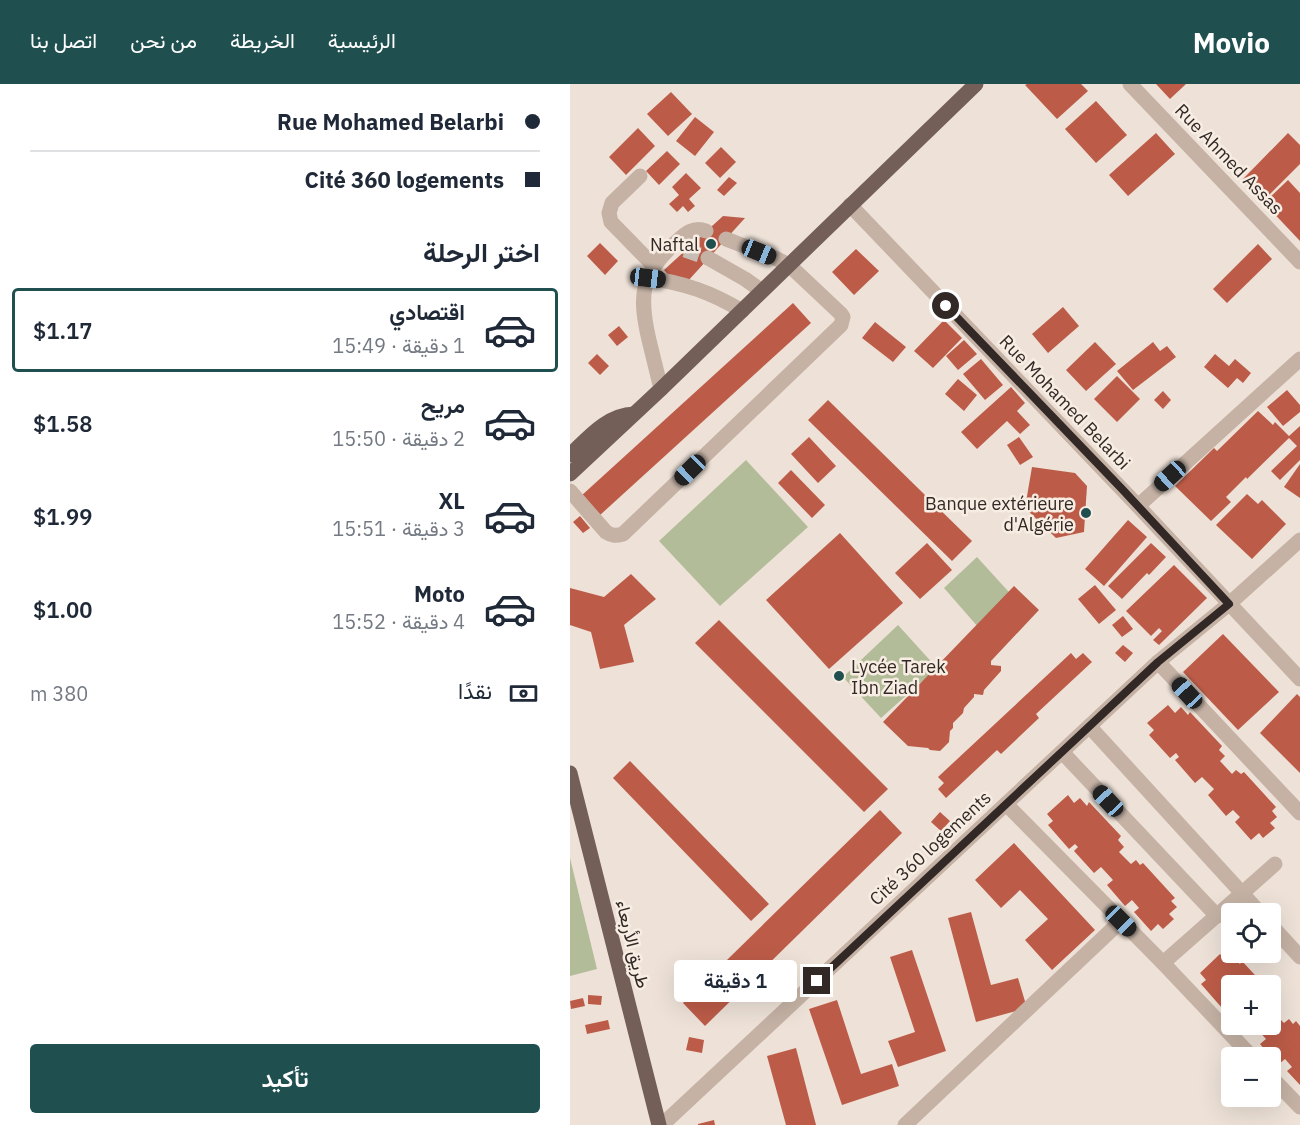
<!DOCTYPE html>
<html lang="ar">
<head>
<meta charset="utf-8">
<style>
	body { margin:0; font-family:"IBM Plex Sans",Vazirmatn,sans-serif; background:#f2f2f3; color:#1f2937; direction:rtl; height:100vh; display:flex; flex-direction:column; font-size:22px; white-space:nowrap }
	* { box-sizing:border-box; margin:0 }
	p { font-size:20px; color:#747a83 }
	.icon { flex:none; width:33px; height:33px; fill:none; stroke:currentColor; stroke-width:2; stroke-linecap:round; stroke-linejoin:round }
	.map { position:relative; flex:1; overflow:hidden; direction:ltr }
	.drawer { display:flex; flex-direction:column; background:#fff; width:570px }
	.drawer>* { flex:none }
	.guide { display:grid; align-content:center; height:132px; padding:0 30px; background:#fff }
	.tools { position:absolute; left:651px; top:819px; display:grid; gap:12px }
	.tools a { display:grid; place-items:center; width:60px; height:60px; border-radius:6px; background:#fff; box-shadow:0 6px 24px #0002; font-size:30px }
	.end { position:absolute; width:27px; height:27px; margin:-14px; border:8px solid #322926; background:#fff; box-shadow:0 0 0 3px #fff }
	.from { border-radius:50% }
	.bubble { position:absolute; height:42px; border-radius:6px; background:#fff; box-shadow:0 6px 24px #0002; font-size:20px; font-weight:600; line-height:42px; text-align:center; direction:rtl }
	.car { position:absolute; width:18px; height:36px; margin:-18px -9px; border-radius:8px; box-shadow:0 0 4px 2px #0007; background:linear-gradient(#222 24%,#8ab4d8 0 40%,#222 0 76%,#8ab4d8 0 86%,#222 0) }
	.guide b { display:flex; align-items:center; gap:21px; height:57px; font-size:22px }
	.guide b+b { border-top:2px solid #e0e1e3 }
	.guide i { width:15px; height:15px; background:#1f2937 }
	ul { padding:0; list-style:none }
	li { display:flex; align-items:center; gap:18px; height:84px; margin:0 12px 9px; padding:0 18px; border:3px solid transparent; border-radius:6px }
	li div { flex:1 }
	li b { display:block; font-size:22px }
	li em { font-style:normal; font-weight:600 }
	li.on { border-color:#1f4f4f }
	li>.icon { width:54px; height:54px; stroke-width:1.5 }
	h2 { padding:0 30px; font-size:27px; line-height:72px }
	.pay { display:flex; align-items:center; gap:15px; height:66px; padding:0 30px; font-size:22px }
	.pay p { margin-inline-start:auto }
	.button { display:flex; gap:12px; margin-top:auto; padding:12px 30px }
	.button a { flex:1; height:69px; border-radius:6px; background:#1f4f4f; color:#fff; font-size:24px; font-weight:600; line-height:69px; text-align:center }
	header { display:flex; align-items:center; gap:36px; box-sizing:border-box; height:84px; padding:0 30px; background:#1f4f4f; color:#fff }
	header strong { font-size:28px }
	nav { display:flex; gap:33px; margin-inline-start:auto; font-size:21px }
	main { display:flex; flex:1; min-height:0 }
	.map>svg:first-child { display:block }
</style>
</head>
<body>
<header>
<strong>Movio</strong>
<nav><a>الرئيسية</a><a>الخريطة</a><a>من نحن</a><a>اتصل بنا</a></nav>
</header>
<main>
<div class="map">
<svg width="730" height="1041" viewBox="0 0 730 1041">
	<rect width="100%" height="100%" fill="#eee2d8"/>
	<g fill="#b3bc99">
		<path d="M176,376L238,443L150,522L89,457Z"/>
		<path d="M407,473L458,529L422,559L374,504Z"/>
		<path d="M328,541L367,584L311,634L273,593Z"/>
		<path d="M0,774L27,885L0,892Z"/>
	</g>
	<g fill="#bc5c48">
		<path d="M457,0H511L518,7L487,35L455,1Z"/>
		<path d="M586,0H616L600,15Z"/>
		<path d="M101,8L122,30L98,52L77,30Z"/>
		<path d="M526,17L557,51L526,79L495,45Z"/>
		<path d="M125,33L144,48L125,72L106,57Z"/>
		<path d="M68,44L85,62L56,91L39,73Z"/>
		<path d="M586,49L605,70L558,112L539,91Z"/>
		<path d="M718,49L730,61V80L693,117L672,96Z"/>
		<path d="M151,63L166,78L150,94L135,79Z"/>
		<path d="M97,67L110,80L89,101L76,87Z"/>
		<path d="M116,89L131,104L119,115L125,122L118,128L113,122L107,128L99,120L109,111L102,103Z"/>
		<path d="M159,93L167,99L154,112L147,106Z"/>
		<path d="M718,96L730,109V157L694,119Z"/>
		<path d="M153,132L175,134L117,198L102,195L94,186Z"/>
		<path d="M30,159L48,177L35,191L17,172Z"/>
		<path d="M688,160L702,175L657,219L643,205Z"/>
		<path d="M286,165L309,187L284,211L262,188Z"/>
		<path d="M223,219L241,239L29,432L11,412Z"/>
		<path d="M493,223L509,242L478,269L462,250Z"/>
		<path d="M374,236L392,254L363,284L344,267Z"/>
		<path d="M305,238L336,263L323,278L292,254Z"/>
		<path d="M49,242L58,253L47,262L38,251Z"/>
		<path d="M394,256L407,270L388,286L376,272Z"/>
		<path d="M525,258L546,280L516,307L496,286Z"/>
		<path d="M583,258L590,267L597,262L606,273L563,306L547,287Z"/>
		<path d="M27,270L39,282L30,291L18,279Z"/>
		<path d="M645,270L659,282L665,275L681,289L673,299L667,294L658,304L634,283Z"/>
		<path d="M411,275L433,301L415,316L393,290Z"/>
		<path d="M547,292L570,315L547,338L524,315Z"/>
		<path d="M388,295L407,311L394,327L375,310Z"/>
		<path d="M441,303L455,319L447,327L460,341L450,350L437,337L407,365L391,348Z"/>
		<path d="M717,306L730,321V328L713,342L697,323Z"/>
		<path d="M593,307L601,316L593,325L584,316Z"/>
		<path d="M258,316L402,457L382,477L238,336Z"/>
		<path d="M688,327L703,341L705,338L719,352L730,342V376L710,396L701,387L727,362L719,354L677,395L676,393L656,413L661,418L641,437L605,402L644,364L647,367Z"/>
		<path d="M239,353L266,382L248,399L221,370Z"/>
		<path d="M449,353L463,373L450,381L437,361Z"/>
		<path d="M730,380V414L714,403Z"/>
		<path d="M462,383L505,389L517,402L514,448L486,454L455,424Z"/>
		<path d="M221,386L255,421L242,434L208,399Z"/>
		<path d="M677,410L688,420L692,416L716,440L682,475L646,441Z"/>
		<path d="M10,432L20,444L13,449L3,438Z"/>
		<path d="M558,436L577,453L534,502L515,485Z"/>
		<path d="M270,449L333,519L259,585L196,516Z"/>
		<path d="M357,459L382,486L350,515L325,489Z"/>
		<path d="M581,459L596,473L579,491L577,489L552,515L538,502Z"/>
		<path d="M604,481L637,514L589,561L583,556L592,547L589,544L581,552L556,527Z"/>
		<path d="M61,490L86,515L54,541L64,578L30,585L21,548L0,541V504L34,513Z"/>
		<path d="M525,501L546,526L529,540L508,515Z"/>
		<path d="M444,502L469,526L421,577V581L431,582V587L414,606L413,611L404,610V613L394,624L393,629L383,639V644L380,647L379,658L370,667L360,666L358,664L338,662L313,638Z"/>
		<path d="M553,532L563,545L552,553L542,541Z"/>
		<path d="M149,536L318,705L294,728L125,559Z"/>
		<path d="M653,550L709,608L668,646L613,588Z"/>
		<path d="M553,561L563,569L555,578L545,569Z"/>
		<path d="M501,569L506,575L513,569L522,578L466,630L469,634L431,670L427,666L376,714L368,705L374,699L368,693Z"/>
		<path d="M727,610L730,613V689L690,649Z"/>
		<path d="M598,621L605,629L611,623L618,631L620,628L652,662L649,666L655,672L650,677L662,690L666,686L671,690L674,688L706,723L702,727L707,733L700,739L705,744L693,754L689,749L681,756L665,738L670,733L663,726L656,732L638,711L644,705L632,693L625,699L605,676L609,673L606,669L600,674L579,651L584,646L577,639Z"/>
		<path d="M60,677L199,820L181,837L43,694Z"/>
		<path d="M498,711L504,719L510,714L517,722L519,718L551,752L548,756L554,763L549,768L561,780L566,776L570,781L573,779L605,814L601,817L607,823L599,830L604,835L593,845L588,840L581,847L564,828L569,824L562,816L555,822L537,801L543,796L531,783L524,789L504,767L508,763L505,760L499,765L478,741L483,737L477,730Z"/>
		<path d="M310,726L332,749L135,942L113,919Z"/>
		<path d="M370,728L380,737L371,747L361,738Z"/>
		<path d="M444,759L525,846L482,886L455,856L478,835L450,806L431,824L405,796Z"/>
		<path d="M401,828L421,901L448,894L457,924L406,938L378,834Z"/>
		<path d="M342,866L376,967L328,983L318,957L345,948L320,873Z"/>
		<path d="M650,870L657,878L663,873L670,880L672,877L695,902H662V931L657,926L661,922L658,919L652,924L631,900L636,896L630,889Z"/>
		<path d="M700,908L704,911L701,915L707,922L702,927L714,939L719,935L723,940L726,937L730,942V1001L717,987L722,983L715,975L708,981L690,960L696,955L684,942L677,948L670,940H700Z"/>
		<path d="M18,911L32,912L31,921L18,920Z"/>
		<path d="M13,914L15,922L1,925L0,917Z"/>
		<path d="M267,916L291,990L322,980L329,1002L272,1021L239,925Z"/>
		<path d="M38,936L40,945L17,950L15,941Z"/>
		<path d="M119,953L134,956L132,969L116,966Z"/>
		<path d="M226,964L246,1041H216L197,972Z"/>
		<path d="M144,1036L145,1041H128V1040Z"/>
	</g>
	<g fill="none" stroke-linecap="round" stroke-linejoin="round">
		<path stroke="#c8bdb4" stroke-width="15" stroke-dasharray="15 8" stroke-linecap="butt" d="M115,166L138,174"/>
		<g stroke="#c5b2a5" stroke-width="15">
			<path d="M560,0L730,178"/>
			<path d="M70,92L42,119L39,129L41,138L84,182"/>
			<path d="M280,121L568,422L730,595"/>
			<path d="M138,174L175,195L192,207"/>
			<path d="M78,194C114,199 141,208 172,227"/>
			<path d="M91,305C87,289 83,272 79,256C69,213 70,191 104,160C114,151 122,142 136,147"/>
			<path d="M0,407L36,448C42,452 46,452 53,450L271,241L273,233L271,230L219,181L205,174L156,155"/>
			<path d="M568,422L730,275"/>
			<path d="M588,578L730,729"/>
			<path d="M520,643L691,830"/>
			<path d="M492,668L647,832"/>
			<path d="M436,720L593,879L683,974"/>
			<path d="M700,840L730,873"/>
			<path d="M593,879L705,780"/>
			<path d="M700,992L730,1023"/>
			<path d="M92,1041L588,578L659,520L730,456"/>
			<path d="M335,1041L551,837"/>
		</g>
		<g stroke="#735f58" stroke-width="15">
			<path d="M0,371C19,353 37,331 64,330"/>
			<path d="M0,390L91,305L406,0"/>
			<path d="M0,689L89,1041"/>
		</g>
	</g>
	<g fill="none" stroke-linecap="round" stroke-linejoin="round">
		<path stroke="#322926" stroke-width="8" d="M247,897L588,578L659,520L552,405L376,222"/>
	</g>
	<g fill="#1f4f4f" stroke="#f7ede3" stroke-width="2">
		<circle cx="141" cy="160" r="6"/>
		<circle cx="516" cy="429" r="6"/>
		<circle cx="269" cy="592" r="6"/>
	</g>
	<g text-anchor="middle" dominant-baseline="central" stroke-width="5" stroke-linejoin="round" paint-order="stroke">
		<g font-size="18" fill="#322926" stroke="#f7ede3">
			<text transform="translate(659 75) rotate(46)">Rue Ahmed Assas</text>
			<text transform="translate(495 318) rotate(46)">Rue Mohamed Belarbi</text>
			<text transform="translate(360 764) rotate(-43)">Cité 360 logements</text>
			<text transform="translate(63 860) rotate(76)">طريق الأربعاء</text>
		</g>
		<g font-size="18" fill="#322926" stroke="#f7ede3" text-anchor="end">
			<text x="129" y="160">Naftal</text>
			<text x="504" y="419">Banque extérieure<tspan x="504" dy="21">d'Algérie</tspan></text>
			<text x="281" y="582" text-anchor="start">Lycée Tarek<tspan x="281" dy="21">Ibn Ziad</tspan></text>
		</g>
	</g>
</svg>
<div class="tools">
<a><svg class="icon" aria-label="locate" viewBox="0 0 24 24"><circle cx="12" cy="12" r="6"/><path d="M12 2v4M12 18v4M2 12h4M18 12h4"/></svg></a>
<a>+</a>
<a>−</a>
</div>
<i class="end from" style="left:376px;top:222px"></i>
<i class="end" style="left:247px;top:897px"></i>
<div class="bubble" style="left:104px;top:876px;width:123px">1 دقيقة</div>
<i class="car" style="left:189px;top:168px;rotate:112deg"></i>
<i class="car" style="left:78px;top:194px;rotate:97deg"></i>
<i class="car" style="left:120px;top:386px;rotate:226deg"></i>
<i class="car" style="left:600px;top:392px;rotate:228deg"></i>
<i class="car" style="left:617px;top:609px;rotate:317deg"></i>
<i class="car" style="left:538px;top:717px;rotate:317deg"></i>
<i class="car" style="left:551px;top:837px;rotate:135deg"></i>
</div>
<section class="drawer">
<div class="guide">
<b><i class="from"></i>Rue Mohamed Belarbi</b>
<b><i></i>Cité 360 logements</b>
</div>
<h2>اختر الرحلة</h2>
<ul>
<li class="on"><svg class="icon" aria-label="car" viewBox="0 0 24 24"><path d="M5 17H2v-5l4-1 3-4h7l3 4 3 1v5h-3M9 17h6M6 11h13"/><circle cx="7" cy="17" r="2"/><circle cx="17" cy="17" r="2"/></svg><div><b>اقتصادي</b><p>1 دقيقة · 15:49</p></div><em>$1.17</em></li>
<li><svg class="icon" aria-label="car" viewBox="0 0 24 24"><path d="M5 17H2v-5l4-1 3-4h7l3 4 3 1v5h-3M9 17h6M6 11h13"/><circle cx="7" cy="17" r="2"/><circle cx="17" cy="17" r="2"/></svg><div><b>مريح</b><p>2 دقيقة · 15:50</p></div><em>$1.58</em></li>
<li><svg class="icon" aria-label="car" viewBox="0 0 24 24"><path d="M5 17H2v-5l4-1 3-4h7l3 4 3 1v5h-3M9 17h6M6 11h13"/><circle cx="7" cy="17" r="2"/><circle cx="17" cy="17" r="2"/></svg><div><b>XL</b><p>3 دقيقة · 15:51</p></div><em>$1.99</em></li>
<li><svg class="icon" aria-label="car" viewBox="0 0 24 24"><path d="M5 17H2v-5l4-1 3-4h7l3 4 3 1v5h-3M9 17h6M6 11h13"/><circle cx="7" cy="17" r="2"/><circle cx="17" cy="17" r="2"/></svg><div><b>Moto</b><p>4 دقيقة · 15:52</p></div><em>$1.00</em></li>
</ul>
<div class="pay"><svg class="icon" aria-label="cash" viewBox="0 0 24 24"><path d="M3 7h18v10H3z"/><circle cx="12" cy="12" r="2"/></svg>نقدًا<p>380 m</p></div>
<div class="button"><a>تأكيد</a></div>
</section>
</main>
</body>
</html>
